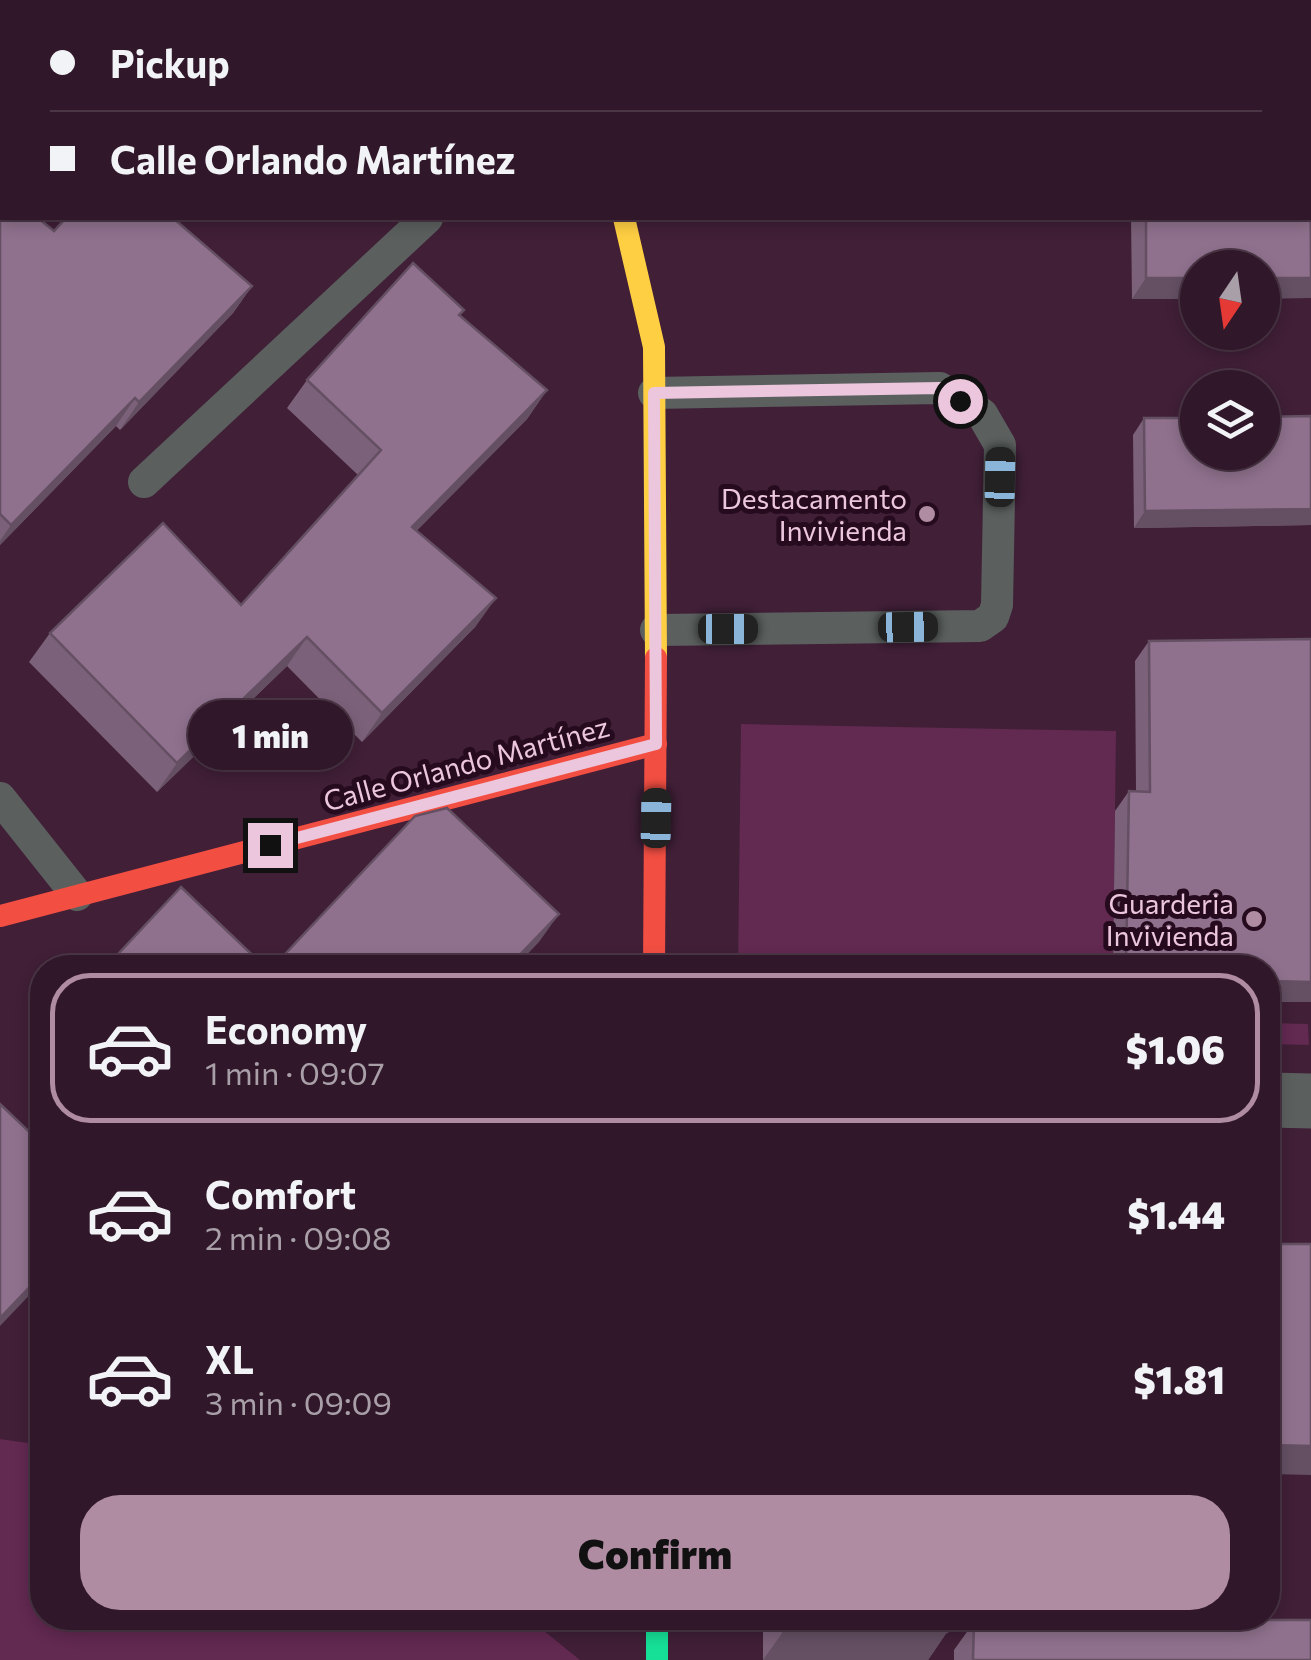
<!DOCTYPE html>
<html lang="en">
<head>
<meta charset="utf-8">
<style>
	body { margin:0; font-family:Commissioner,sans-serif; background:#382031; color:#f1f3f6; height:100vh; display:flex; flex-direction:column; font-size:38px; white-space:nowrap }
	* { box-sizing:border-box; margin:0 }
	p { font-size:32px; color:#a89fa8 }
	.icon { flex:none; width:55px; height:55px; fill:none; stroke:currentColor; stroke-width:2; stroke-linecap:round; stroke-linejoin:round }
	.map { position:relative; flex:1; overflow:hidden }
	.drawer { position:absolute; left:30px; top:955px; width:1250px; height:675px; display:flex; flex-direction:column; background:#301729; border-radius:40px; box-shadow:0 5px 15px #0003,0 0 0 2px #4b3646 }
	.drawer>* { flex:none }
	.guide { position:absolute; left:0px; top:0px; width:1312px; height:220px; box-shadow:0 5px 15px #0003,0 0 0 2px #4b3646; display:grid; align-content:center; height:220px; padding:0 50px; background:#301729 }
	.needle { width:65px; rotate:193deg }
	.tools { position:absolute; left:1180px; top:250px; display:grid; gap:20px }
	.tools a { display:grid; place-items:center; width:100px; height:100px; border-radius:50%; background:#301729; box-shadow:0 5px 15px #0003,0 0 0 2px #4b3646; font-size:50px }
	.end { position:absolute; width:45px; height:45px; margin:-22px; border:12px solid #ecc6dd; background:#111; box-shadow:0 0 0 5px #111 }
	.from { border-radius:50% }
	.bubble { position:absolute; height:70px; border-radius:35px; background:#301729; box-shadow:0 5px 15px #0003,0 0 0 2px #4b3646; font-size:32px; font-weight:800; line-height:70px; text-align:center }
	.car { position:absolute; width:30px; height:60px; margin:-30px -15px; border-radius:12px; box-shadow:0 0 8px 2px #0007; background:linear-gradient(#222 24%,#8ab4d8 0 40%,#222 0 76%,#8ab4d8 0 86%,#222 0) }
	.guide b { display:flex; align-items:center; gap:35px; height:95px; font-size:38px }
	.guide b+b { border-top:2px solid #4b3646 }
	.guide i { width:25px; height:25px; background:#f1f3f6 }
	ul { padding:18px 0 0; list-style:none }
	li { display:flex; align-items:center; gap:30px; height:150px; margin:0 20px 15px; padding:0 30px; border:5px solid transparent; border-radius:40px }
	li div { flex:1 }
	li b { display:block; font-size:38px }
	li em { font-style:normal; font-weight:800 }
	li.active { border-color:#b08ca3 }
	li>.icon { width:90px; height:90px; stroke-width:1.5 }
	.action { display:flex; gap:20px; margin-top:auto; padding:20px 50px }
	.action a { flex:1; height:115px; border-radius:40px; background:#b08ca3; color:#111; font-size:40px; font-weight:800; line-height:115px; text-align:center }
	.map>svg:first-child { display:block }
</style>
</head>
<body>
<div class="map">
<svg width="1311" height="1660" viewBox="0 0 1311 1660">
	<rect width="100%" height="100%" fill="#401f37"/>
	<g fill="#622951">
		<path d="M741,724L1116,731L1113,967L738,968Z"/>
		<path d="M1268,1023L1308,1024L1309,1045L1268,1044Z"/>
		<path d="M0,1439L42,1445V1618H528L580,1660H0Z"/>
	</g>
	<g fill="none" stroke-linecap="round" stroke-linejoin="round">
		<g stroke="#5b605f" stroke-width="32">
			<path d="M654,393L940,388L982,414L1000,445L997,605L993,617L980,626L656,630"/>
			<path d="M144,482L427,218"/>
			<path d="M0,798L77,895"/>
		</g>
		<path stroke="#5b605f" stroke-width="55" d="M1268,1100L1311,1101"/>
		<g stroke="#16e098" stroke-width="22">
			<path d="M566,0L567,2"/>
			<path d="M657,1618V1660"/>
		</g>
		<path stroke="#ffcf43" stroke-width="22" d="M624,218L654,347L656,658"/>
		<g stroke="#f24e42" stroke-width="22">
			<path d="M0,916L656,744"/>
			<path d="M654,968L656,658"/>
		</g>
	</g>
	<g fill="#7b6179">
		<rect x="830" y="0" width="343" height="2"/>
		<path d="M0,185L54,231L252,286L233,313L120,430L116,426L0,545Z"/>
		<path d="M1131,218H1310L1198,268V299H1132Z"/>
		<path d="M460,315L547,390L527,419L416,531L476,626L362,742L287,666L157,792L29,662L50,633L241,605L358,475L287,408L307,380Z"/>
		<path d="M1311,416V525L1134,528L1133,435L1144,418Z"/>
		<path d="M1149,641L1311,1002H1268V968H1113L1115,811L1129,791H1136L1135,661Z"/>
		<path d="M42,1039V1053L37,1047Z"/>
		<path d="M763,1618H947V1632L928,1660H763Z"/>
		<path d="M1176,1620L1311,1660H954V1650L974,1622L1173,1623Z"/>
	</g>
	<g fill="#644f63">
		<path d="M1146,278H1198V299H1132Z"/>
		<path d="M1262,278H1311V298L1262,299Z"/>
		<path d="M252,286L233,313L120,430L139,402Z"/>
		<path d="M547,390L527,419L392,556L412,527Z"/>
		<path d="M135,398L116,426L0,545V541L11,525Z"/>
		<path d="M1311,509V525L1134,528L1145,511Z"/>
		<path d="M496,598L476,626L362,742L382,713Z"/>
		<path d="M307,637L287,666L157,792L177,763Z"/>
		<path d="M559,914L539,942L514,968H507Z"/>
		<path d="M1268,981L1311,982V1002H1268Z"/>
		<path d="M42,1274V1282L0,1326V1318Z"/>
		<path d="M1268,1445L1311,1446V1475L1268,1474Z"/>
		<path d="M783,1632H947L928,1660H763Z"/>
	</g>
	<g fill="#8f718d" stroke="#644f63" stroke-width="2.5">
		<path d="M109,0H226L228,2H107Z"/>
		<path d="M282,0H490L493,2H280Z"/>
		<rect x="845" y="0" width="328" height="2"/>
		<path d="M1310,74L1311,278H1262V268H1198V278H1146V218H1310Z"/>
		<path d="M0,185L2,187V218H38L54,231L66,218H173L252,286L139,402L135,398L11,525L0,514Z"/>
		<path d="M413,263L464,310L459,315L547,390L412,527L496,598L382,713L307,637L177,763L50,633L163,523L241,605L381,450L307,380Z"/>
		<path d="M1311,416V509L1145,511L1144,418H1198V452H1262V417Z"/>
		<path d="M1311,639V982L1268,981V968H1126L1129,791L1150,792L1149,641Z"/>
		<path d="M447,808L559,914L507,968H353L347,962L342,968H272L415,816Z"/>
		<path d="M181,887L266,968H105Z"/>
		<path d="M0,1104L42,1144V1274L0,1318Z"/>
		<path d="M1268,1244H1311V1446L1268,1445Z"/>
		<rect x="783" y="1618" width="164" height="14"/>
		<path d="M1176,1620H1311V1660H973L974,1622L1176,1624Z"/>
	</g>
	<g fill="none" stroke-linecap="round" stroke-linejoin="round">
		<path stroke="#ecc6dd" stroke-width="12" d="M270,845L656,744L654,393L940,388L960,401"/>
	</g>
	<g fill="#b08ca3" stroke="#250b1d" stroke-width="4">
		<circle cx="927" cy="514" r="10"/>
		<circle cx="1254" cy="919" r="10"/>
	</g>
	<g text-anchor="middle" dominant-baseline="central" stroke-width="10" stroke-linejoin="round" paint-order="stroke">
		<g font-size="28" fill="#ecc6dd" stroke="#250b1d" text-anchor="end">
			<text x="907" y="498">Destacamento<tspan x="907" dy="32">Invivienda</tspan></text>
			<text x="1234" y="903">Guarderia<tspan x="1234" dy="32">Invivienda</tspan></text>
		</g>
		<g font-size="28" fill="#ecc6dd" stroke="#250b1d">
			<text transform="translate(466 763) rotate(-15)">Calle Orlando Martínez</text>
		</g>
	</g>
</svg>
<div class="tools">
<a><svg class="needle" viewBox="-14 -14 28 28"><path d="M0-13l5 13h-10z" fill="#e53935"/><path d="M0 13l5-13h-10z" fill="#a89fa8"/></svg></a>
<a><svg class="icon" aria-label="layers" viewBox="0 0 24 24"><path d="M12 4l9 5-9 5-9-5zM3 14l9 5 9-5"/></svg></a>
</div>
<i class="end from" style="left:960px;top:401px"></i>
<i class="end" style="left:270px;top:845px"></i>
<div class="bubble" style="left:188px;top:700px;width:165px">1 min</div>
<i class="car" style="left:1000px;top:477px;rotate:1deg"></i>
<i class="car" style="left:908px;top:627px;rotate:89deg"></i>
<i class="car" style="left:728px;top:629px;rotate:90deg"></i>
<i class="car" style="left:656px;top:818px;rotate:1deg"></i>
<div class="guide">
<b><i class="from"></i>Pickup</b>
<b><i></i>Calle Orlando Martínez</b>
</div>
<section class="drawer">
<ul>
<li class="active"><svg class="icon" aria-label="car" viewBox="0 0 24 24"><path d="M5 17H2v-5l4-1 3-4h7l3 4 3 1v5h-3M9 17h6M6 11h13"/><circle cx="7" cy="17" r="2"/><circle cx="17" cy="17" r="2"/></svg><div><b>Economy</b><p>1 min · 09:07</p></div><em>$1.06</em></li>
<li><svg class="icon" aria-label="car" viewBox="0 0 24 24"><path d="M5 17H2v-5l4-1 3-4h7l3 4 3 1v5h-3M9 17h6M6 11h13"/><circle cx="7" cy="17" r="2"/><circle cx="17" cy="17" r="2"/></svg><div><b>Comfort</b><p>2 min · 09:08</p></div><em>$1.44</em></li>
<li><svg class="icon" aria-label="car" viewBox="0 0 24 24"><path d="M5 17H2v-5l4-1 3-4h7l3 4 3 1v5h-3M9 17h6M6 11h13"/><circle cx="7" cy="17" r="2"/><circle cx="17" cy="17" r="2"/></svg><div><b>XL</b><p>3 min · 09:09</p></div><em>$1.81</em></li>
</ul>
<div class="action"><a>Confirm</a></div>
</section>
</div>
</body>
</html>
